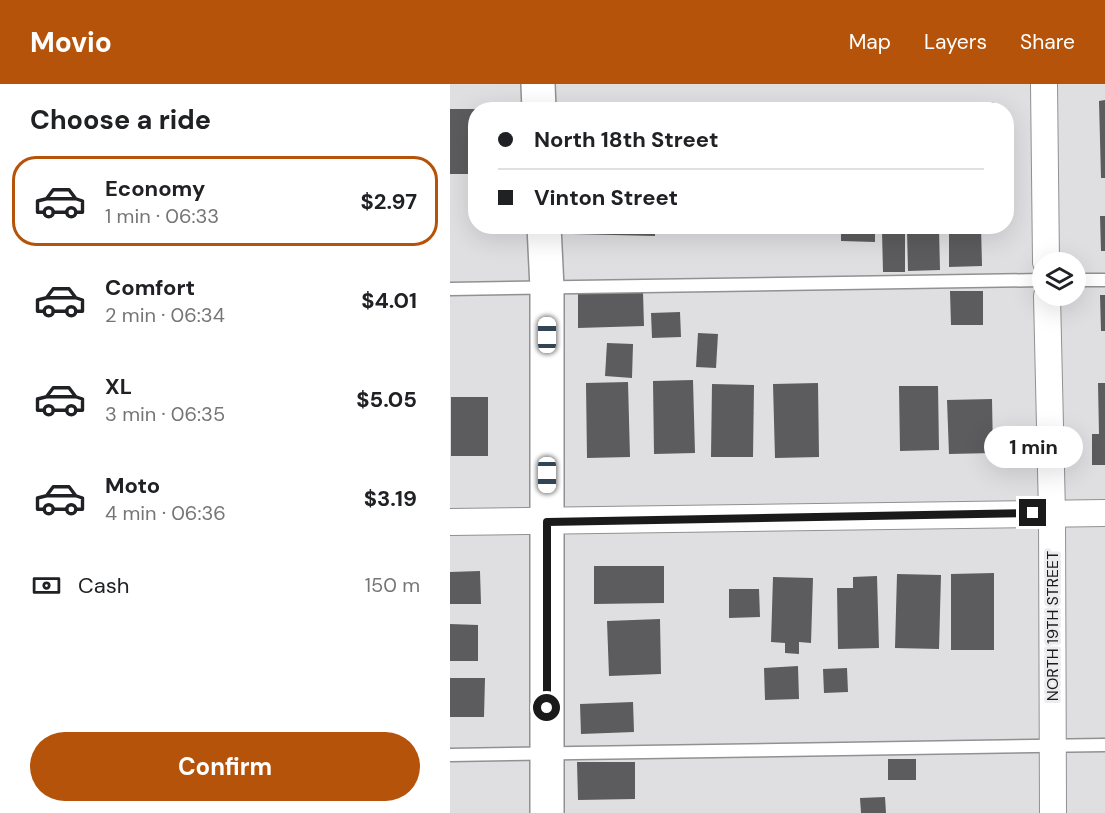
<!DOCTYPE html>
<html lang="en">
<head>
<meta charset="utf-8">
<style>
	body { margin:0; font-family:"DM Sans",sans-serif; background:#f2f2f2; color:#202124; height:100vh; display:flex; flex-direction:column; font-size:22px; white-space:nowrap }
	* { box-sizing:border-box; margin:0 }
	p { font-size:20px; color:#757577 }
	.icon { flex:none; width:33px; height:33px; fill:none; stroke:currentColor; stroke-width:2; stroke-linecap:round; stroke-linejoin:round }
	.map { position:relative; flex:1; overflow:hidden }
	.sheet { display:flex; flex-direction:column; background:#fff; width:450px }
	.sheet>* { flex:none }
	.guide { position:absolute; left:18px; top:18px; width:546px; height:132px; border-radius:24px; box-shadow:0 6px 24px #0002; display:grid; align-content:center; height:132px; padding:0 30px; background:#fff }
	.tools { position:absolute; left:582px; top:168px; display:grid; gap:12px }
	.tools a { display:grid; place-items:center; width:54px; height:54px; border-radius:50%; background:#fff; box-shadow:0 6px 24px #0002; font-size:30px }
	.end { position:absolute; width:27px; height:27px; margin:-14px; border:8px solid #1a1a1b; background:#fff; box-shadow:0 0 0 3px #fff }
	.from { border-radius:50% }
	.bubble { position:absolute; height:42px; border-radius:21px; background:#fff; box-shadow:0 6px 24px #0002; font-size:20px; font-weight:700; line-height:42px; text-align:center }
	.car { position:absolute; width:18px; height:36px; margin:-18px -9px; border-radius:8px; box-shadow:0 0 4px 2px #0007; background:linear-gradient(#fff 24%,#345 0 40%,#fff 0 76%,#345 0 86%,#fff 0) }
	.guide b { display:flex; align-items:center; gap:21px; height:57px; font-size:22px }
	.guide b+b { border-top:2px solid #e0e0e0 }
	.guide i { width:15px; height:15px; background:#202124 }
	ul { padding:0; list-style:none }
	li { display:flex; align-items:center; gap:18px; height:90px; margin:0 12px 9px; padding:0 18px; border:3px solid transparent; border-radius:24px }
	li div { flex:1 }
	li b { display:block; font-size:22px }
	li em { font-style:normal; font-weight:700 }
	li.on { border-color:#b45309 }
	li>.icon { width:54px; height:54px; stroke-width:1.5 }
	h2 { padding:0 30px; font-size:27px; line-height:72px }
	.pay { display:flex; align-items:center; gap:15px; height:66px; padding:0 30px; font-size:22px }
	.pay p { margin-inline-start:auto }
	.primary-button { display:flex; gap:12px; margin-top:auto; padding:12px 30px }
	.primary-button a { flex:1; height:69px; border-radius:36px; background:#b45309; color:#fff; font-size:24px; font-weight:700; line-height:69px; text-align:center }
	header { display:flex; align-items:center; gap:36px; box-sizing:border-box; height:84px; padding:0 30px; background:#b45309; color:#fff }
	header strong { font-size:28px }
	nav { display:flex; gap:33px; margin-inline-start:auto; font-size:21px }
	main { display:flex; flex:1; min-height:0 }
	.map>svg:first-child { display:block }
</style>
</head>
<body>
<header>
<strong>Movio</strong>
<nav><a>Map</a><a>Layers</a><a>Share</a></nav>
</header>
<main>
<section class="sheet">
<h2>Choose a ride</h2>
<ul>
<li class="on"><svg class="icon" aria-label="car" viewBox="0 0 24 24"><path d="M5 17H2v-5l4-1 3-4h7l3 4 3 1v5h-3M9 17h6M6 11h13"/><circle cx="7" cy="17" r="2"/><circle cx="17" cy="17" r="2"/></svg><div><b>Economy</b><p>1 min · 06:33</p></div><em>$2.97</em></li>
<li><svg class="icon" aria-label="car" viewBox="0 0 24 24"><path d="M5 17H2v-5l4-1 3-4h7l3 4 3 1v5h-3M9 17h6M6 11h13"/><circle cx="7" cy="17" r="2"/><circle cx="17" cy="17" r="2"/></svg><div><b>Comfort</b><p>2 min · 06:34</p></div><em>$4.01</em></li>
<li><svg class="icon" aria-label="car" viewBox="0 0 24 24"><path d="M5 17H2v-5l4-1 3-4h7l3 4 3 1v5h-3M9 17h6M6 11h13"/><circle cx="7" cy="17" r="2"/><circle cx="17" cy="17" r="2"/></svg><div><b>XL</b><p>3 min · 06:35</p></div><em>$5.05</em></li>
<li><svg class="icon" aria-label="car" viewBox="0 0 24 24"><path d="M5 17H2v-5l4-1 3-4h7l3 4 3 1v5h-3M9 17h6M6 11h13"/><circle cx="7" cy="17" r="2"/><circle cx="17" cy="17" r="2"/></svg><div><b>Moto</b><p>4 min · 06:36</p></div><em>$3.19</em></li>
</ul>
<div class="pay"><svg class="icon" aria-label="cash" viewBox="0 0 24 24"><path d="M3 7h18v10H3z"/><circle cx="12" cy="12" r="2"/></svg>Cash<p>150 m</p></div>
<div class="primary-button"><a>Confirm</a></div>
</section>
<div class="map">
<svg width="655" height="729" viewBox="0 0 655 729">
	<rect width="100%" height="100%" fill="#dfdfe2"/>
	<g fill="#5c5c5e">
		<path d="M655,16V94H651L649,17Z"/>
		<path d="M544,18V26H503V19Z"/>
		<path d="M362,19L363,26H337V20Z"/>
		<rect x="260" y="22" width="42" height="4"/>
		<path d="M426,22V26H384V23Z"/>
		<rect x="0" y="25" width="26" height="65"/>
		<path d="M650,132H655V167H651Z"/>
		<path d="M122,142H205V152L122,150Z"/>
		<path d="M216,142H243V150L216,149Z"/>
		<path d="M391,142H425V158L391,157Z"/>
		<path d="M499,142H531L532,182L499,183Z"/>
		<path d="M489,144L490,186L458,187L457,145Z"/>
		<path d="M432,147H455V188H433Z"/>
		<path d="M500,207H533V241H501Z"/>
		<path d="M193,208L194,242L128,244V209Z"/>
		<path d="M650,211H655V247H651Z"/>
		<path d="M230,228L231,253L202,254L201,229Z"/>
		<path d="M248,249L268,250L266,284L246,283Z"/>
		<path d="M157,259L183,260L182,294L155,292Z"/>
		<path d="M243,296L245,369L204,370L203,297Z"/>
		<path d="M178,298L180,373L137,374L136,299Z"/>
		<path d="M368,299L369,373L325,374L323,300Z"/>
		<path d="M648,299H655V381H642V350H649Z"/>
		<path d="M262,300L304,301L303,373H261Z"/>
		<path d="M449,302H488L489,366L450,367Z"/>
		<rect x="1" y="313" width="37" height="59"/>
		<path d="M542,315L543,369L499,370L497,316Z"/>
		<path d="M144,482H214V519L144,520Z"/>
		<path d="M30,487L31,520H0V488Z"/>
		<path d="M544,489V566H501V490Z"/>
		<path d="M447,490L491,491L489,565L445,564Z"/>
		<path d="M427,492L429,564L388,565L387,504H403V493Z"/>
		<path d="M323,493L363,494L361,559L349,558V570L335,569V559L321,558Z"/>
		<path d="M279,505H309L310,533L279,534Z"/>
		<path d="M210,535L211,590L159,592L157,537Z"/>
		<path d="M0,540L28,541V577H0Z"/>
		<path d="M348,582L349,615L315,616L314,584Z"/>
		<path d="M397,584L398,608L374,609L373,585Z"/>
		<path d="M0,594H35L34,633H0Z"/>
		<path d="M183,618L184,648L131,650L130,620Z"/>
		<rect x="438" y="675" width="28" height="21"/>
		<path d="M127,678H185V715L128,716Z"/>
		<path d="M435,713L436,729H411L410,714Z"/>
	</g>
	<g fill="none" stroke-linecap="round" stroke-linejoin="round">
		<g stroke="#919193" stroke-width="15">
			<g id="lane">
				<path d="M626,196H655"/>
				<path d="M0,205L592,196"/>
				<path d="M0,671L655,661"/>
			</g>
		</g>
		<g stroke="#919193" stroke-width="28">
			<g id="street">
				<path d="M594,0L596,178"/>
				<path d="M597,212L602,429L603,729"/>
				<path d="M0,438L655,429"/>
			</g>
		</g>
		<g stroke="#919193" stroke-width="36">
			<g id="secondary">
				<path d="M88,0L89,26"/>
				<path d="M94,142L97,204V729"/>
			</g>
		</g>
		<use href="#lane" stroke="#fff" stroke-width="12"/>
		<use href="#street" stroke="#fff" stroke-width="26"/>
		<use href="#secondary" stroke="#fff" stroke-width="33"/>
	</g>
	<g fill="none" stroke-linecap="round" stroke-linejoin="round">
		<path stroke="#1a1a1b" stroke-width="8" d="M97,624V438L583,429"/>
	</g>
	<g text-anchor="middle" dominant-baseline="central" stroke-width="6" stroke-linejoin="round" paint-order="stroke">
		<g font-size="16" fill="#1a1a1b" stroke="#ececef">
			<text transform="translate(602 542) rotate(-90)">NORTH 19TH STREET</text>
		</g>
	</g>
</svg>
<div class="tools">
<a><svg class="icon" aria-label="layers" viewBox="0 0 24 24"><path d="M12 4l9 5-9 5-9-5zM3 14l9 5 9-5"/></svg></a>
</div>
<i class="end from" style="left:97px;top:624px"></i>
<i class="end" style="left:583px;top:429px"></i>
<div class="bubble" style="left:534px;top:342px;width:99px">1 min</div>
<i class="car" style="left:97px;top:251px;rotate:0deg"></i>
<i class="car" style="left:97px;top:391px;rotate:180deg"></i>
<div class="guide">
<b><i class="from"></i>North 18th Street</b>
<b><i></i>Vinton Street</b>
</div>
</div>
</main>
</body>
</html>
